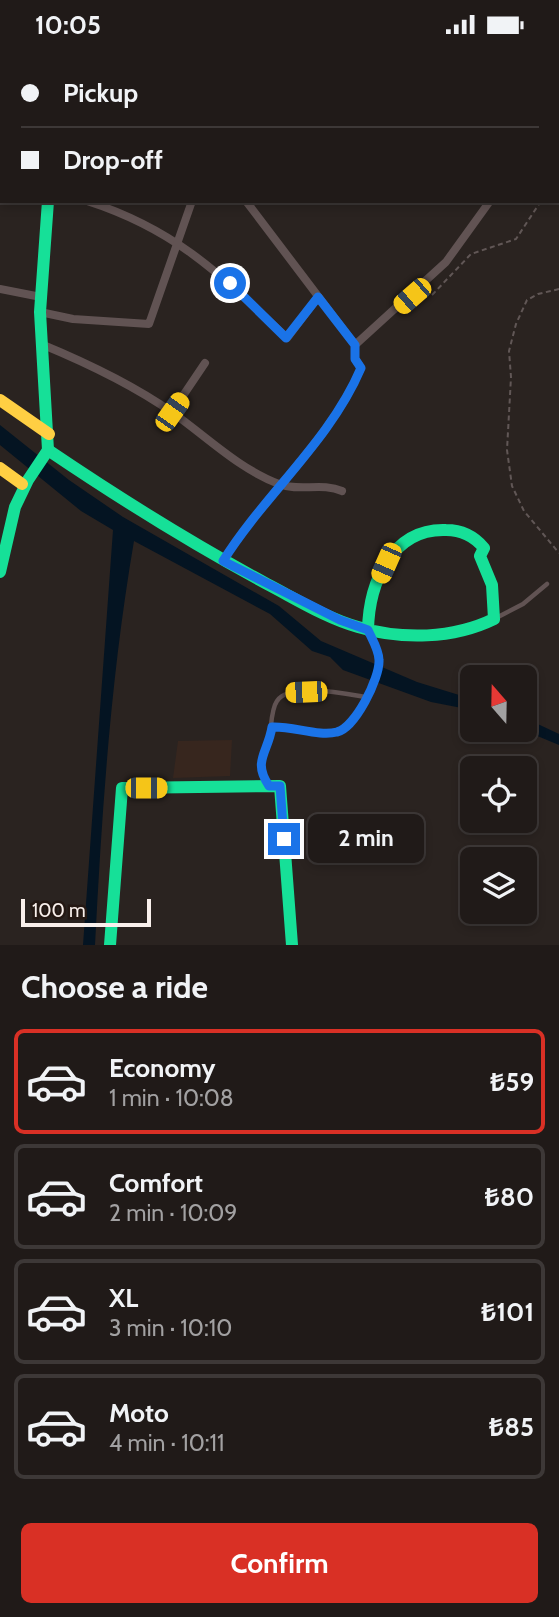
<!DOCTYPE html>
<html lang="en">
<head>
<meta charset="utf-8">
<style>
	body { margin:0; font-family:Cabin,sans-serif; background:#282321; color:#f1f3f6; height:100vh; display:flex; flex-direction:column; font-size:26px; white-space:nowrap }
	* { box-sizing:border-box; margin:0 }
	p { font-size:23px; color:#a2a1a2 }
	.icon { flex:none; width:38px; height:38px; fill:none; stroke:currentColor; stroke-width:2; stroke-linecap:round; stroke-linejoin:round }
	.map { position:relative; height:896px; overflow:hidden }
	.drawer { display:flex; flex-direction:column; background:#201a18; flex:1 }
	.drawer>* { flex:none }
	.top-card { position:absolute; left:0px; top:0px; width:560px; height:154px; box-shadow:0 4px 10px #0003,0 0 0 2px #3d3837; display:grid; align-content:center; height:154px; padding:0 21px; background:#201a18 }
	.needle { width:46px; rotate:340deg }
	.buttons { position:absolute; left:460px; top:616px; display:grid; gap:14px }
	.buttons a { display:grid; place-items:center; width:77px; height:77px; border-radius:10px; background:#201a18; box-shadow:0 4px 10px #0003,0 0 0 2px #3d3837; font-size:35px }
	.scale { position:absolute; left:21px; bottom:18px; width:130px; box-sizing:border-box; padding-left:7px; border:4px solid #f9f0ec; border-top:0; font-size:19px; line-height:24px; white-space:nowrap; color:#f9f0ec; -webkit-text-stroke:5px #241813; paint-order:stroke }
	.end { position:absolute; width:32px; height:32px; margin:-16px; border:9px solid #1a73e8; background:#fff; box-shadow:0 0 0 4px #fff }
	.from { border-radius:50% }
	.bubble { position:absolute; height:49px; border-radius:10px; background:#201a18; box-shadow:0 4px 10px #0003,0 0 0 2px #3d3837; font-size:23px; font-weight:700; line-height:49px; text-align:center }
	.car { position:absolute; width:21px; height:42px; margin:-21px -10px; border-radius:9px; box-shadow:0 0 5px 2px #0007; background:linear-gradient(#f5c518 24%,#345 0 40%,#f5c518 0 76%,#345 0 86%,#f5c518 0) }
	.top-card b { display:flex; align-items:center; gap:24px; height:66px; font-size:26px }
	.top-card b+b { border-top:2px solid #3d3837 }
	.top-card i { width:18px; height:18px; background:#f1f3f6 }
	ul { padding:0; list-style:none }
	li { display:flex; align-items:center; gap:21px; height:105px; margin:0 14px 10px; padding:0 7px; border:4px solid #3d3837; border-radius:10px }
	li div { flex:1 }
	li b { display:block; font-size:26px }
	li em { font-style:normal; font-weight:700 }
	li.selected { border-color:#d93025 }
	li>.icon { width:63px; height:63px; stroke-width:1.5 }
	h2 { padding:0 21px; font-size:32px; line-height:84px }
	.cta { display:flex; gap:14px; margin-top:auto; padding:14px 21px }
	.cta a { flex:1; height:80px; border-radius:10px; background:#d93025; color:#fff; font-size:28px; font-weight:700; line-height:80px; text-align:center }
	.status { display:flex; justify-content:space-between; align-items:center; height:49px; padding:0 35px; background:#201a18; direction:ltr }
	.status svg { height:19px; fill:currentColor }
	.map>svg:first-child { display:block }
</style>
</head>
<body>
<div class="status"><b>10:05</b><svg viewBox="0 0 49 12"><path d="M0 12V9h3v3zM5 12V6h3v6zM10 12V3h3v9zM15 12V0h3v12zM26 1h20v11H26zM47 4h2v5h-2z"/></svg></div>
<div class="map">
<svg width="559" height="896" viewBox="0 0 559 896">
	<rect width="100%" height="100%" fill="#2a2320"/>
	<path fill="#37261e" d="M232,691L230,727L173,729L178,692Z"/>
	<path fill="#35350b" d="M0,0H84L2,2V45Z"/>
	<g fill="#041422">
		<path d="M0,376L69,431L123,468L279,557L321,592L417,633L472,650V661L431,653L343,621L330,608L312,602L270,565L134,492C111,626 102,760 95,896H83L113,481L81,462L0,396Z"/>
		<path d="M525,669L559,685V696L523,681Z"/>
	</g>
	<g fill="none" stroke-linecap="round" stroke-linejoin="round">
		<g stroke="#615756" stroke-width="2" stroke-dasharray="5 3.5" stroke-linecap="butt">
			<path d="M558,130L559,129"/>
			<path d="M559,240L538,245L527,251L516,275L509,302L511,328L507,401L512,437L524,462L559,504"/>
			<path d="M432,246L471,205L516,190L541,152"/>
		</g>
		<g stroke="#615353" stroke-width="4.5">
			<path d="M498,568L523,555L547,535"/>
			<path d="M272,678C290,677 304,681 321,684C360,689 368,642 380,614L369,585"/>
			<path d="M267,734C256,718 263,710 268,694C272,682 270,662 277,652C289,633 347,645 366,648"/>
		</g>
		<g stroke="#615353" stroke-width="8">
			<path d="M136,0L137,2"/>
			<path d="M503,2L504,0"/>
			<path d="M0,53L2,54"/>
			<path d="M558,60L559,59"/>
			<path d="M0,126L2,127"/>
			<path d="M87,152C177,181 221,226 287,289L318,248"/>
			<path d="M0,240L41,248"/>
			<path d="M40,263L73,270L149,275L192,152"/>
			<path d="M41,295C87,314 132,335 173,364C207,388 239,420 279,435C299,443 322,433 342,442"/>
			<path d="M355,296L446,213L490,152"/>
			<path d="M172,363L205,314"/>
			<path d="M223,512C265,445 330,392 361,319L355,310V296L246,152"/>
		</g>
		<g stroke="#16e098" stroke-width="12">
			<path d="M93,2L94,0"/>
			<path d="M48,401C119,449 191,494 267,535C296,550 326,569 358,578C402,591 453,590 494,570L492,536L480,507L484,499C474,487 461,481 446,481C391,479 369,535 368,581"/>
			<path d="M0,523L15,458L28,431L48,401L40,263L48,152"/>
			<path d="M110,896L122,739L280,737L292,896"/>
		</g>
		<g stroke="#ffcf43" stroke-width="12">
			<path d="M0,351L49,385"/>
			<path d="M0,419L22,435"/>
		</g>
	</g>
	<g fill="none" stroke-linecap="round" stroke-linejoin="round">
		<path stroke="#1a73e8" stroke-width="9" d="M230,234L286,289L318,248L355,296V310L361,319C330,392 265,445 223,512L340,571L368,581C372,590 379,601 379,611C380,629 355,679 337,683C319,688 293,677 272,678C268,704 252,712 269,737H280L284,790"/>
	</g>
</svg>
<div class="buttons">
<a><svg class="needle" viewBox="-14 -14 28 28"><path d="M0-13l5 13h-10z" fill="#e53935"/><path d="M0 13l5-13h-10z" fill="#a2a1a2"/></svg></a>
<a><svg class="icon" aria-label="locate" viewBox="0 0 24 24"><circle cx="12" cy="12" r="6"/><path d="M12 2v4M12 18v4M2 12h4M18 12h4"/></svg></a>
<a><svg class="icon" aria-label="layers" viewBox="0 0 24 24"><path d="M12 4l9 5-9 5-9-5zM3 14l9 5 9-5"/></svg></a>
</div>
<div class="scale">100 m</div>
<i class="end from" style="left:230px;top:234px"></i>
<i class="end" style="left:284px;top:790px"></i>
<div class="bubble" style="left:308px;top:765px;width:116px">2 min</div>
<i class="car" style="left:412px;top:247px;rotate:229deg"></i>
<i class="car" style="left:172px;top:363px;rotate:35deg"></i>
<i class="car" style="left:386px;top:514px;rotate:204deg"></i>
<i class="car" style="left:306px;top:643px;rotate:268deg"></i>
<i class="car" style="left:146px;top:739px;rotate:90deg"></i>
<div class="top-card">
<b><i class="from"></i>Pickup</b>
<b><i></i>Drop-off</b>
</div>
</div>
<section class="drawer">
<h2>Choose a ride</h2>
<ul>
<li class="selected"><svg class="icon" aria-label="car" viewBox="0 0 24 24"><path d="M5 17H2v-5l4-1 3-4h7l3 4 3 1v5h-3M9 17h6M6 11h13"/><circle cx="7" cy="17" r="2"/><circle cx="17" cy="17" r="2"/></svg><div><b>Economy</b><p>1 min · 10:08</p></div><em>₺59</em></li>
<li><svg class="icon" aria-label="car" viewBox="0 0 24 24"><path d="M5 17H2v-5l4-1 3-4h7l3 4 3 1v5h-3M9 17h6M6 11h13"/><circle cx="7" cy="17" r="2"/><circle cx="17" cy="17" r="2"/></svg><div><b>Comfort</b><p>2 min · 10:09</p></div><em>₺80</em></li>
<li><svg class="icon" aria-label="car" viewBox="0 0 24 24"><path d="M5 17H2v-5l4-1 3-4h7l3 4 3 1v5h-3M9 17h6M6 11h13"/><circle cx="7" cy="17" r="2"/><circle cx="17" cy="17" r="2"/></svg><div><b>XL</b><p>3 min · 10:10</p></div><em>₺101</em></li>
<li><svg class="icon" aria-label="car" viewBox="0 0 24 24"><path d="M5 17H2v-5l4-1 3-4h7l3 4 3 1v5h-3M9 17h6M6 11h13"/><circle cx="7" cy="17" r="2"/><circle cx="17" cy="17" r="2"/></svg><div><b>Moto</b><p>4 min · 10:11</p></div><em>₺85</em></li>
</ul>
<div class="cta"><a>Confirm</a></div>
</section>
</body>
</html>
